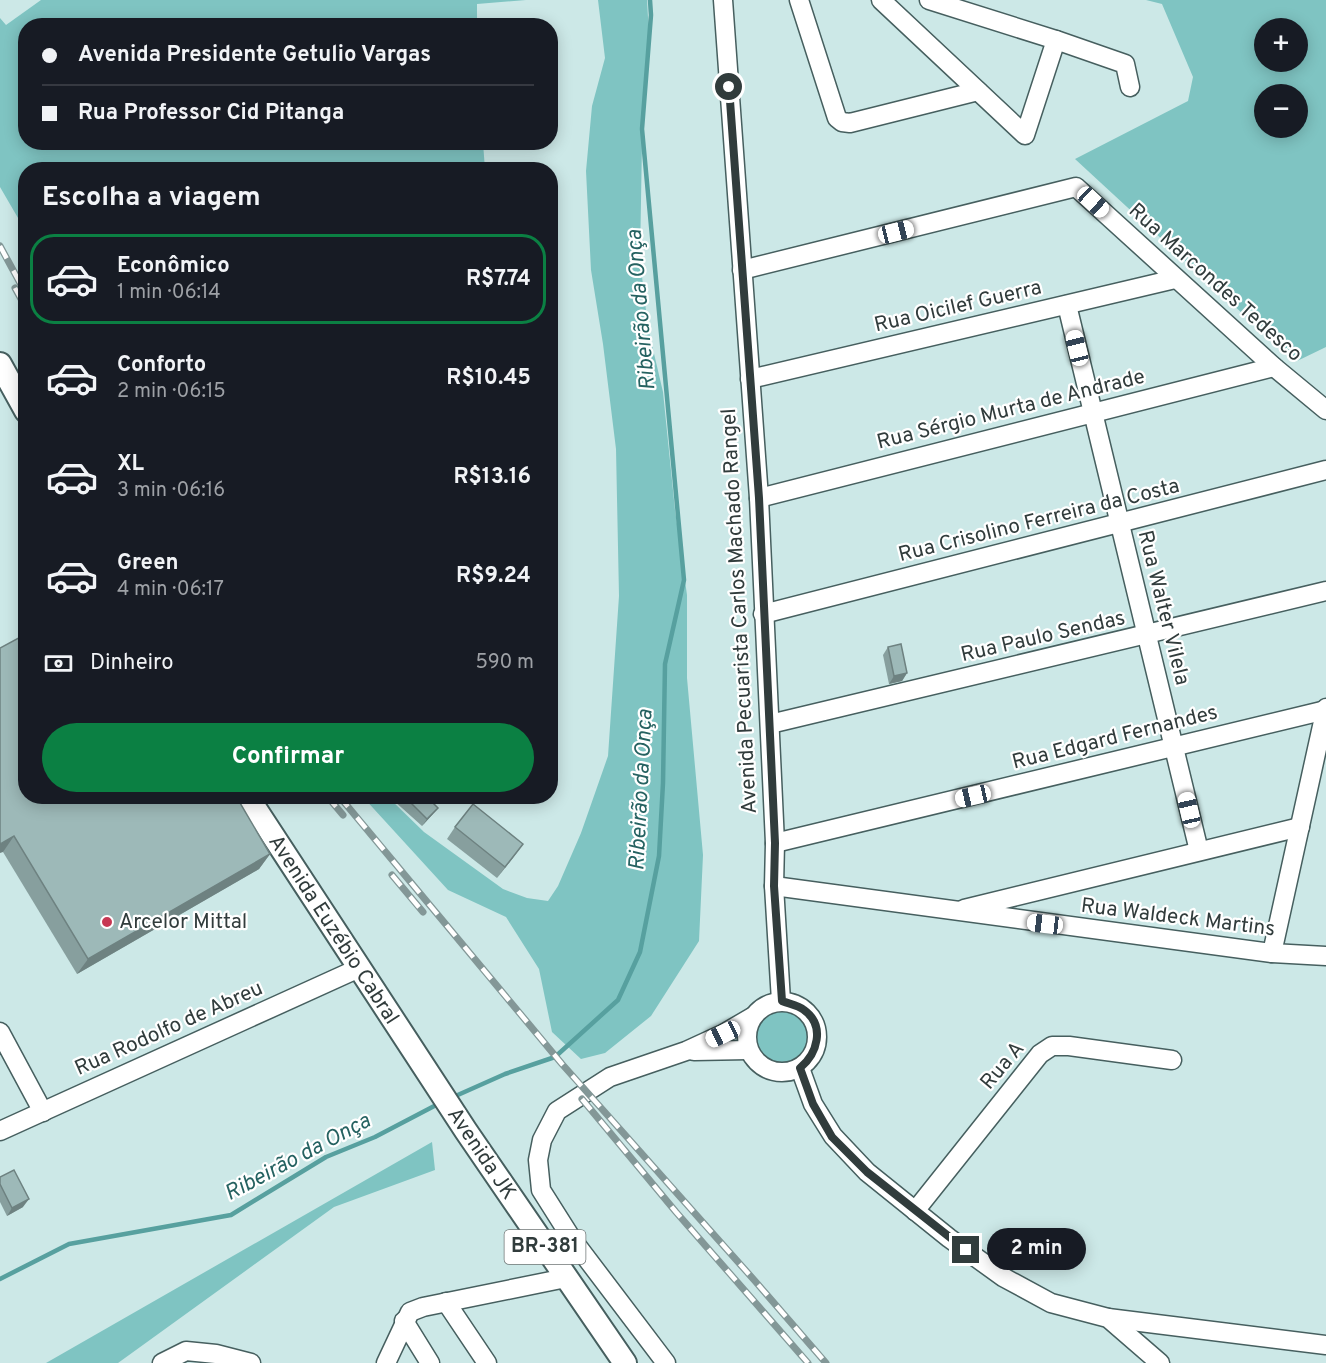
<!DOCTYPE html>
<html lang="pt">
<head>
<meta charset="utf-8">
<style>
	body { margin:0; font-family:Overpass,sans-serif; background:#242831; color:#f1f3f6; height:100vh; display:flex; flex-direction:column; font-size:22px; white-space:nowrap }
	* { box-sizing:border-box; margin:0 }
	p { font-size:20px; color:#9ea1a6 }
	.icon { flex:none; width:33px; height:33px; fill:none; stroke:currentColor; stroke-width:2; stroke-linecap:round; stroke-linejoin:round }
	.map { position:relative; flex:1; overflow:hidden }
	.side { position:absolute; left:18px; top:162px; width:540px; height:642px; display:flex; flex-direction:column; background:#171b24; border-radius:24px; box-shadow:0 3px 15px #0003 }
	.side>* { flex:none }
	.hud { position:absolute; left:18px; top:18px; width:540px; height:132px; border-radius:24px; box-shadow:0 3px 15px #0003; display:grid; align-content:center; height:132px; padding:0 24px; background:#171b24 }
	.controls { position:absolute; left:1254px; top:18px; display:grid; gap:12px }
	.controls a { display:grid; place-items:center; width:54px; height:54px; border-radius:50%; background:#171b24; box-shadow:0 3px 15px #0003; font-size:30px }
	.end { position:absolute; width:27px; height:27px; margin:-14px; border:8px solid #313c3c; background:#fff; box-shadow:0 0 0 3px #fff }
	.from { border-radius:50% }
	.bubble { position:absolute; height:42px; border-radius:21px; background:#171b24; box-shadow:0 3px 15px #0003; font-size:20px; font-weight:700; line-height:42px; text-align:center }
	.car { position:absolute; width:18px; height:36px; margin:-18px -9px; border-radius:8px; box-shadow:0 0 4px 2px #0007; background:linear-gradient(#fff 24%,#345 0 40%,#fff 0 76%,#345 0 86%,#fff 0) }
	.hud b { display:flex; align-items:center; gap:21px; height:57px; font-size:22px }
	.hud b+b { border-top:2px solid #363941 }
	.hud i { width:15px; height:15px; background:#f1f3f6 }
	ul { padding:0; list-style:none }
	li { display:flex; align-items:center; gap:18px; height:90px; margin:0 12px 9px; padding:0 12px; border:3px solid transparent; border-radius:24px }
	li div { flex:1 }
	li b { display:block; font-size:22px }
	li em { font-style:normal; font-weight:700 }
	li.selected { border-color:#0b8043 }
	li>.icon { width:54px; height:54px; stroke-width:1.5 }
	h2 { padding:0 24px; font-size:27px; line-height:72px }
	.pay { display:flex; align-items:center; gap:15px; height:66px; padding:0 24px; font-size:22px }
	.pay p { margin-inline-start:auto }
	.primary-button { display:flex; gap:12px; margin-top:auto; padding:12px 24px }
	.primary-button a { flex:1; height:69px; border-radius:36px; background:#0b8043; color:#fff; font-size:24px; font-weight:700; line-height:69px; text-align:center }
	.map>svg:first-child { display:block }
</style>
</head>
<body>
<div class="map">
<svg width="1326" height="1363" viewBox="0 0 1326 1363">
	<rect width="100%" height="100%" fill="#cce8e7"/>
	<g fill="#7fc4c2" fill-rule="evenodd">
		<path d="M41,0H526L477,4V25L26,26V142L483,143L485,169L26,170L25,230L0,187V18L6,25Z"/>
		<path d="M598,0H647L649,35L642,143L640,259L648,328L663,392L675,510L687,595V678L703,855L699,941L651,1016L605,1053L581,1059L552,1032L539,969L506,917L448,890L363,797H388L424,832L503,889L527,898L548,901L558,886L581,833L608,756L619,596L616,449L603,344L591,270L586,171L592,106L605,58Z"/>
		<path d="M1146,0H1326V347L1295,362L1075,159L1188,101L1193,77L1162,4ZM1264,28H1298V62H1264ZM1298,94V128H1264V94Z"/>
		<circle cx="782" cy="1037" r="29"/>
		<path d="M432,1142L435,1170L334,1207L118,1363H46Z"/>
	</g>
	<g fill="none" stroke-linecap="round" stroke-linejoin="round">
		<g stroke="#57a09f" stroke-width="4.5">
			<path d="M451,1098L505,1074L555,1057L618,1000L640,952L659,856L663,783L665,664L684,580L642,129L651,15L650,0"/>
			<path d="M0,1279L69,1244L231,1215L326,1157L375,1137L440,1103"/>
		</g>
		<g stroke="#465f5f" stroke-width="21">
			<g id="minor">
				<path d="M723,0L759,498L775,843L774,886L781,1001"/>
				<path d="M799,0L837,118L842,122L850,123L978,91"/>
				<path d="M881,0L1025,135L1056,40"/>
				<path d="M929,0L1056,40L1125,64L1130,87"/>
				<path d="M742,270L1076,187L1274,367L1326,410"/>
				<path d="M1067,305L1199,851"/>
				<path d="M750,379L1175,279"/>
				<path d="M759,498L1274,367"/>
				<path d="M763,614L1326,470"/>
				<path d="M770,724L1326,591"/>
				<path d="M775,843L1326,710"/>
				<path d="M774,886L1272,953L1326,956"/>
				<path d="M964,909L1300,827"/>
				<path d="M1272,953L1326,708"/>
				<circle cx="782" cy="1037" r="35"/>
				<path d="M0,1032L43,1112"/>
				<path d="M694,1051L748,1050"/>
				<path d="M800,1068L813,1104L833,1136L867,1172L949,1238L1003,1277L1051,1303L1108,1318L1160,1363"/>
				<path d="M0,1131L357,969"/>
				<path d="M915,1211L1040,1054L1052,1046H1069L1172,1060"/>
				<path d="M446,1302L487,1363"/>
				<path d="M1108,1318L1326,1345"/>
				<path d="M404,1321L430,1363"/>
				<path d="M162,1363L186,1351L216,1354L251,1363"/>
				<path d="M386,1363L410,1312L423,1307L566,1278"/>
				<path d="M666,1363L572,1239L541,1190L538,1160L542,1140L557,1111L610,1077L686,1051L723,1034L752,1017"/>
			</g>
		</g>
		<g stroke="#465f5f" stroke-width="26">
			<g id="major">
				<path d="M0,364L26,411"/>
				<path d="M247,796L466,1131L625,1363"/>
			</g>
		</g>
		<use href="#minor" stroke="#fff" stroke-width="18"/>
		<use href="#major" stroke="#fff" stroke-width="22"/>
		<g stroke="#839797" stroke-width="7">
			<g id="rail">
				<path d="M0,246L26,294"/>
				<path d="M15,288L26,308"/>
				<path d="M327,796L343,815"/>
				<path d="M339,796L562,1064L755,1281L826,1363"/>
				<path d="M392,875L423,912"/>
				<path d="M582,1099L676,1212L808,1363"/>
			</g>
		</g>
		<use href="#rail" stroke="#fff" stroke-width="4.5" stroke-dasharray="14" stroke-linecap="butt"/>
	</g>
	<g fill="#879f9e">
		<path d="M26,634L270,854L259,869L77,974L3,852Z"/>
		<path d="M888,647L907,673L902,681L889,684L883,655Z"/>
		<path d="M394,796H426L438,808L432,815L422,826L392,799Z"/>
		<path d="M455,827L515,855L497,878L447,839Z"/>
		<path d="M0,1177L23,1207L7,1216L0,1202Z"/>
	</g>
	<g fill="#6e8281">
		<path d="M907,673L902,681L889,684L894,676Z"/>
		<path d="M438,808L432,815L422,826L427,819Z"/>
		<path d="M14,836L3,852L0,853V844Z"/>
		<path d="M523,844L515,855L497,878L505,867Z"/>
		<path d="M270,854L259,869L77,974L88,959Z"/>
		<path d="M29,1199L23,1207L7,1216L12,1208Z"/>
	</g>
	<g fill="#9db9b8" stroke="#6e8281" stroke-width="1.5">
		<path d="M26,634V796H236L270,854L88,959L14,836L0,844V648Z"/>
		<path d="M901,644L907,673L894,676L888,647Z"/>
		<path d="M404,796H426L438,808L427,819Z"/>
		<path d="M473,804L523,844L505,867L455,827Z"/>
		<path d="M14,1170L29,1199L12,1208L0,1184V1177Z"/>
	</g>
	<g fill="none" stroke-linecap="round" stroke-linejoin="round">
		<path stroke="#313c3c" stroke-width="8" d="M729,87L759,498L775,843L774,886L782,1001C789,1004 798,1005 804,1010C826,1026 817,1054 800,1068L813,1104L832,1137L867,1172L966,1250"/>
	</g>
	<circle fill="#c73753" stroke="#fff" stroke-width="2" cx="107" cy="922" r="6"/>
	<g text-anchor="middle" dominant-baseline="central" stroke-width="4.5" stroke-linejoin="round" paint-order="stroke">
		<rect fill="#fff" stroke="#6f7676" stroke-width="1.5" x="504.5" y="1230" width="81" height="34" rx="4.5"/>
		<g font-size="20" font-weight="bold" fill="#313c3c">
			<text x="545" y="1247">BR-381</text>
		</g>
		<g font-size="21" fill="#313c3c" stroke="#fff">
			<text transform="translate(1215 283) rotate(42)">Rua Marcondes Tedesco</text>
			<text transform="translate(958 307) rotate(-13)">Rua Oicilef Guerra</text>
			<text transform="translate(1011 410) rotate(-14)">Rua Sérgio Murta de Andrade</text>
			<text transform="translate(1039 521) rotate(-14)">Rua Crisolino Ferreira da Costa</text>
			<text transform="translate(1163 608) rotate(76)">Rua Walter Vilela</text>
			<text transform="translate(740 611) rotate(-93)">Avenida Pecuarista Carlos Machado Rangel</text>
			<text transform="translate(1043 637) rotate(-13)">Rua Paulo Sendas</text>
			<text transform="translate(1115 738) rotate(-14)">Rua Edgard Fernandes</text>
			<text transform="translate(1178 918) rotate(7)">Rua Waldeck Martins</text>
			<text transform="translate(333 930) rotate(57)">Avenida Euzébio Cabral</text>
			<text transform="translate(169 1029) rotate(-24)">Rua Rodolfo de Abreu</text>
			<text transform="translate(1003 1066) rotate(-50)">Rua A</text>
			<text transform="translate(481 1154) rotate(56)">Avenida JK</text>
		</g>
		<g font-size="21" fill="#313c3c" stroke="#fff" text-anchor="start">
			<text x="119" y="922">Arcelor Mittal</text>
		</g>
		<g font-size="22" font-style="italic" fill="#256261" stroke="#fff">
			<text transform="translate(642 310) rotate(-95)">Ribeirão da Onça</text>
			<text transform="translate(642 790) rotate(-87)">Ribeirão da Onça</text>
			<text transform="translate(298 1158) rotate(-28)">Ribeirão da Onça</text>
		</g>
	</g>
</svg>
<div class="controls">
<a>+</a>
<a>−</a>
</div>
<i class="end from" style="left:729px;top:87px"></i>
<i class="end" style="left:966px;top:1250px"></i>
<div class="bubble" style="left:987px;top:1228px;width:99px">2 min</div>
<i class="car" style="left:1093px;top:202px;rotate:133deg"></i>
<i class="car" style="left:896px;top:232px;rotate:76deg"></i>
<i class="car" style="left:1077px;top:348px;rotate:346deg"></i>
<i class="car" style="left:973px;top:796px;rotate:257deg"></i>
<i class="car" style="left:1189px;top:810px;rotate:347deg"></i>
<i class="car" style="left:1045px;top:924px;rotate:277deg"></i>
<i class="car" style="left:723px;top:1034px;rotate:245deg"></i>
<div class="hud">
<b><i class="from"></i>Avenida Presidente Getulio Vargas</b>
<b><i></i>Rua Professor Cid Pitanga</b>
</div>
<section class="side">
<h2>Escolha a viagem</h2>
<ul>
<li class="selected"><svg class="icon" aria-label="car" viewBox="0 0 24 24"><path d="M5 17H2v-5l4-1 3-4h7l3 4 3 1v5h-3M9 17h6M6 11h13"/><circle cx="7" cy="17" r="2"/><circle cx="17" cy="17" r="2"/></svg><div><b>Econômico</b><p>1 min · 06:14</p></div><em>R$7.74</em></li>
<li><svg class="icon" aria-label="car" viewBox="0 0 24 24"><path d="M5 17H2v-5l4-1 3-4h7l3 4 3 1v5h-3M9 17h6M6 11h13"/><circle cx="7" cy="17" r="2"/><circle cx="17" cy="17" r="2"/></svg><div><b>Conforto</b><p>2 min · 06:15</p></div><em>R$10.45</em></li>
<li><svg class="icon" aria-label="car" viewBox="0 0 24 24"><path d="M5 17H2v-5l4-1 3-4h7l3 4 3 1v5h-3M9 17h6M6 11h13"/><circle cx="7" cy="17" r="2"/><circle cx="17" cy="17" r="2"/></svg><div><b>XL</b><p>3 min · 06:16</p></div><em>R$13.16</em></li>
<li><svg class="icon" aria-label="car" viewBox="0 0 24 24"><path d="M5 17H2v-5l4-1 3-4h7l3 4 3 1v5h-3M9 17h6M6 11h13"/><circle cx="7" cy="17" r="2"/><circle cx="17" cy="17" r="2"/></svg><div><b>Green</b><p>4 min · 06:17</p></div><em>R$9.24</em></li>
</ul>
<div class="pay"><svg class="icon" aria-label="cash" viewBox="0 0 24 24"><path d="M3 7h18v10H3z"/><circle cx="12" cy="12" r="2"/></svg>Dinheiro<p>590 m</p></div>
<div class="primary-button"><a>Confirmar</a></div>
</section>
</div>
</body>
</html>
